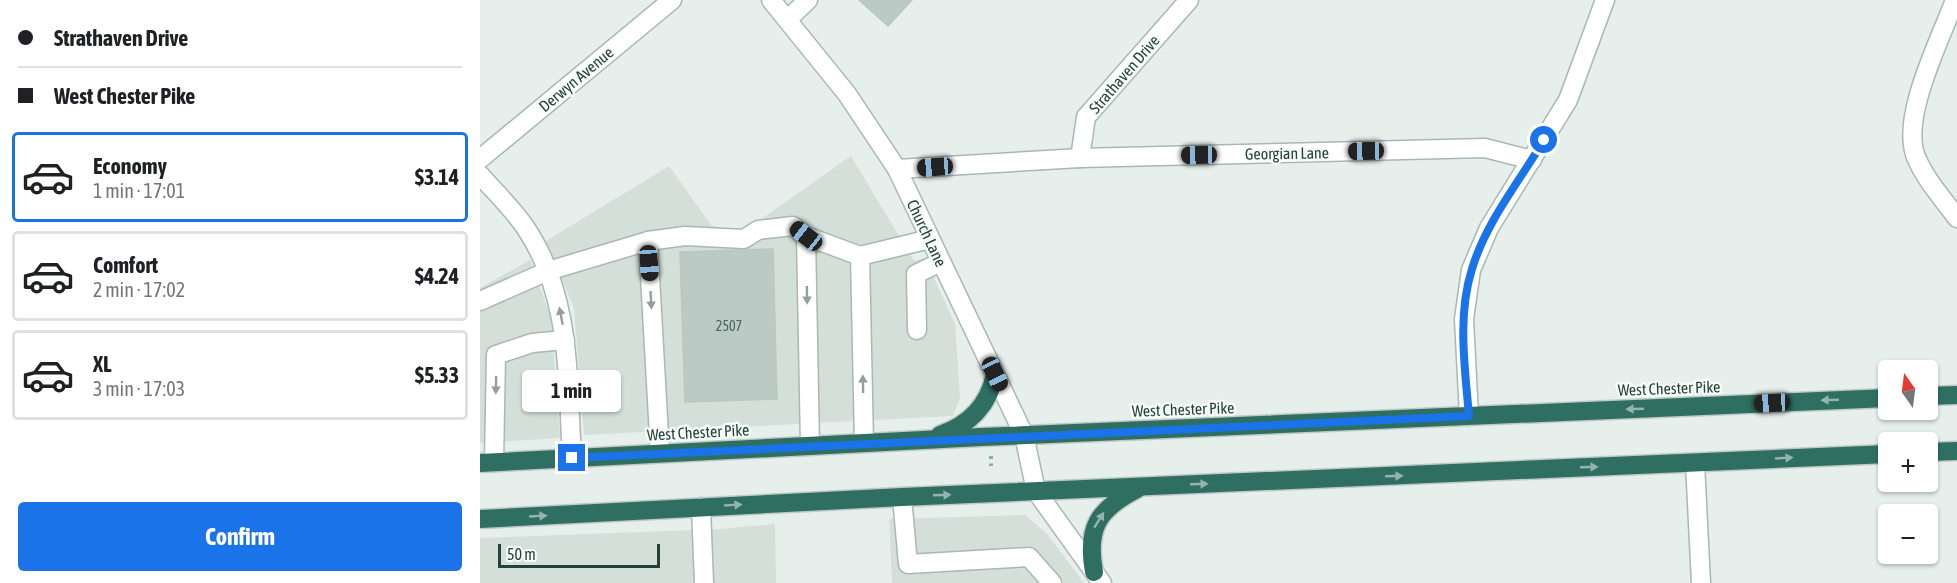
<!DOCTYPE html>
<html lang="en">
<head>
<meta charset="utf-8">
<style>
	body { margin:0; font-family:"Asap Condensed",sans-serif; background:#f2f2f2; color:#202124; height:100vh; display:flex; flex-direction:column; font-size:22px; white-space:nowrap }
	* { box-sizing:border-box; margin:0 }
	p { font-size:20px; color:#757577 }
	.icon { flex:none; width:33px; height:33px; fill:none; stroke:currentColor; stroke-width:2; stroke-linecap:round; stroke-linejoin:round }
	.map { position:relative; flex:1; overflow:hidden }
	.drawer { display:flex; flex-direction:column; background:#fff; width:480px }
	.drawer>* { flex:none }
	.banner { display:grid; align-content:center; height:132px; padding:0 18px; background:#fff }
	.needle { width:39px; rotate:346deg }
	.controls { position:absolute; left:1398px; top:360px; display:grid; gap:12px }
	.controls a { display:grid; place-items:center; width:60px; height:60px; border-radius:6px; background:#fff; box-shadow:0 2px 4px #0004; font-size:30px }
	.scale { position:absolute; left:18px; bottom:15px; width:162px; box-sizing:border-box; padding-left:6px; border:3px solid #24423a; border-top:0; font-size:16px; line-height:21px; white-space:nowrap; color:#24423a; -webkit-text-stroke:4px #f7fbf9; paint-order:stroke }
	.end { position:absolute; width:27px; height:27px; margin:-14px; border:8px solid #1a73e8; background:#fff; box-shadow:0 0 0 3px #fff }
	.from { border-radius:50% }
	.bubble { position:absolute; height:42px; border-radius:6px; background:#fff; box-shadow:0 2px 4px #0004; font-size:20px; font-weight:700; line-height:42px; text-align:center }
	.car { position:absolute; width:18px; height:36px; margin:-18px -9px; border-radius:8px; box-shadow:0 0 4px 2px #0007; background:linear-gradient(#222 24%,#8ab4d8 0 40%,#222 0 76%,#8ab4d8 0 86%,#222 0) }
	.banner b { display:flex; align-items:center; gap:21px; height:57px; font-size:22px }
	.banner b+b { border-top:2px solid #e0e0e0 }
	.banner i { width:15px; height:15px; background:#202124 }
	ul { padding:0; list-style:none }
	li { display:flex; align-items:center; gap:18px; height:90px; margin:0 12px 9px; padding:0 6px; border:3px solid #e0e0e0; border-radius:6px }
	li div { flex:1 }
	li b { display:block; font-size:22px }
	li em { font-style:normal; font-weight:700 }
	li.current { border-color:#1a73e8 }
	li>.icon { width:54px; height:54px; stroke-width:1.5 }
	.cta { display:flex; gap:12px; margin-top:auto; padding:12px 18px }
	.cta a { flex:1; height:69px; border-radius:6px; background:#1a73e8; color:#fff; font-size:24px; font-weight:700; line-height:69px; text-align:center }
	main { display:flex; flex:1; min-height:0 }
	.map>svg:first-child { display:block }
</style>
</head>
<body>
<main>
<section class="drawer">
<div class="banner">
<b><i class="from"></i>Strathaven Drive</b>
<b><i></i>West Chester Pike</b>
</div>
<ul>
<li class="current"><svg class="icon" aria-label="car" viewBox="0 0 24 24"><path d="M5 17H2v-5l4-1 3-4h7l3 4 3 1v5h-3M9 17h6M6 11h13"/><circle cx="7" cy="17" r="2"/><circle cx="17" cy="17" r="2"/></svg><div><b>Economy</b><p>1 min · 17:01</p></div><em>$3.14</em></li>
<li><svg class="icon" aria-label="car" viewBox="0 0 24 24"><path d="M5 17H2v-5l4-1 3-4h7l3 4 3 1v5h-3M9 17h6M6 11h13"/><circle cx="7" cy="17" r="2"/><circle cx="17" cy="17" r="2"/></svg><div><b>Comfort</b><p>2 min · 17:02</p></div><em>$4.24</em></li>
<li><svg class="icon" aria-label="car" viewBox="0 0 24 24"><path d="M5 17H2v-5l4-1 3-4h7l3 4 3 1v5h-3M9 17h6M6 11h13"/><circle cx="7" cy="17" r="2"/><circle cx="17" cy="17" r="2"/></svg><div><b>XL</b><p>3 min · 17:03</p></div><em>$5.33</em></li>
</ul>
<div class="cta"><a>Confirm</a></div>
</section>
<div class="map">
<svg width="1477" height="583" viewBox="0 0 1477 583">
	<rect width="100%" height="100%" fill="#e6efeb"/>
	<g fill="#d4dfda">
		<path d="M371,156L434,261L445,258L475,324L480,398L473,416L104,435L94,308L66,241L189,166L231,225L249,231H264Z"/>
		<path d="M50,260L71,318L80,438L0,443V288Z"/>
		<path d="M545,515L567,534L604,583H412L409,519Z"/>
		<path d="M295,524L296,583H0V538L240,529Z"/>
	</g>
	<g fill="#bbcac4" stroke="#b8c9c2" stroke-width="1.5">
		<path d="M379,0H432L408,26Z"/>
		<path d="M293,249L297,399L205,402L200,252Z"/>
	</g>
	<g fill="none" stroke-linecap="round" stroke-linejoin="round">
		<g stroke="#a8b8b2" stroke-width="21">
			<g id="minor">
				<path d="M291,0L367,94L417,169L544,435L556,491L622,583"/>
				<path d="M1475,0C1460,40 1420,118 1436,157C1445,179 1463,199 1477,218"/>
				<path d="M307,20L328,0"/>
				<path d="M600,158L606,117L709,0"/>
				<path d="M0,159L192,0"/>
				<path d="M417,169L600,158L1005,148L1052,160"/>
				<path d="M0,175C15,192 32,208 45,227C92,296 87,379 92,458"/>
				<path d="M326,236L330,445"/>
				<path d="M168,241L180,453"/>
				<path d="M380,256L384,443"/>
				<path d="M0,301L68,271L168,241L205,236L264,239L278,230L313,226L326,236L380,256L450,239"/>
				<path d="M437,330L436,274L461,262"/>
				<path d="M989,416L984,319L991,270L1009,228L1088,100L1125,0"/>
				<path d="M14,462L16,355L52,343L85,340"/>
				<path d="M1215,463L1221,583"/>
				<path d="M422,497L428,564L549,557L572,583"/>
				<path d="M221,507L224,583"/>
			</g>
		</g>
		<g stroke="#c2cac8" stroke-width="21">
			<g id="highway">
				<path d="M1448,396L1477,395"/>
				<path d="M460,435C489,425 509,405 515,374"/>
				<path d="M1448,452L1477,451"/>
				<path d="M0,463L501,437L1408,398"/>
				<path d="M0,519L422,497L1408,454"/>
				<path d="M614,572C606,528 618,509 657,489"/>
			</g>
		</g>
		<path stroke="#86b3a5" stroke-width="4" stroke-dasharray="3 4.5" stroke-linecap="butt" d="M511,456V466"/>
		<use href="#minor" stroke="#fff" stroke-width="18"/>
		<use href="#highway" stroke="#2f6f62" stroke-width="18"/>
	</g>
	<defs><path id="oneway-solid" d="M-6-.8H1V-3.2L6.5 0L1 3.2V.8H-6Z" transform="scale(1.5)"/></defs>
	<g fill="#92a09c">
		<use href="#oneway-solid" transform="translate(327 295) rotate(89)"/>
		<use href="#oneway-solid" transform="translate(171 300) rotate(87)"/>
		<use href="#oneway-solid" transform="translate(81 316) rotate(-101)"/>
		<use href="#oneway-solid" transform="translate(383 384) rotate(-91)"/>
		<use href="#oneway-solid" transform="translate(16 385) rotate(91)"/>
	</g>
	<g fill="#93b5ae">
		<use href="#oneway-solid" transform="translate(1350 400) rotate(178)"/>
		<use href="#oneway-solid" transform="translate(1155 409) rotate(178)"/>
		<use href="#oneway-solid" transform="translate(1304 458) rotate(-3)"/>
		<use href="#oneway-solid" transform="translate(1109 467) rotate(-2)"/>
		<use href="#oneway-solid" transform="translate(914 476) rotate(-2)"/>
		<use href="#oneway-solid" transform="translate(719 484) rotate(-2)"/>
		<use href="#oneway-solid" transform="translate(462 495) rotate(-2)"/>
		<use href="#oneway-solid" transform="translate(253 505) rotate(-3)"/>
		<use href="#oneway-solid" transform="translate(58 516) rotate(-3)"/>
		<use href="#oneway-solid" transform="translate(619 520) rotate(-58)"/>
	</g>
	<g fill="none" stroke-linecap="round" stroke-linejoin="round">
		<path stroke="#1a73e8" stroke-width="8" d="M92,458L989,416C985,368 977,316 992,269C1006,222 1039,182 1064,140"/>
	</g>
	<g text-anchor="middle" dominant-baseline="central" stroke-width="5" stroke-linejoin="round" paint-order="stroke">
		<g font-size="14" fill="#4a645c">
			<text x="249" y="326">2507</text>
		</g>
		<g font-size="16" fill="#24423a" stroke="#f7fbf9">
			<text transform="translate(644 74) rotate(-49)">Strathaven Drive</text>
			<text transform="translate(96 79) rotate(-40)">Derwyn Avenue</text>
			<text transform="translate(807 153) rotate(-1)">Georgian Lane</text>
			<text transform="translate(447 233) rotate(65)">Church Lane</text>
			<text transform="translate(1189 388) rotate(-2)">West Chester Pike</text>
			<text transform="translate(703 409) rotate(-2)">West Chester Pike</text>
			<text transform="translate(218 432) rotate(-3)">West Chester Pike</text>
		</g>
	</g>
</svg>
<div class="controls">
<a><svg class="needle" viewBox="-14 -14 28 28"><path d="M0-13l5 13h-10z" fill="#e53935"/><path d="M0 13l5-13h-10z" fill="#757577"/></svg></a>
<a>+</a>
<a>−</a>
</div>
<div class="scale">50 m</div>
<i class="end from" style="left:1064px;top:140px"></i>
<i class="end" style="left:92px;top:458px"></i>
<div class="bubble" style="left:42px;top:370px;width:99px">1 min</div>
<i class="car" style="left:886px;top:151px;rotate:269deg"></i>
<i class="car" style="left:719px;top:155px;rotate:269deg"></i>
<i class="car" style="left:455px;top:167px;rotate:266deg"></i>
<i class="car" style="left:326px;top:236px;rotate:308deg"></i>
<i class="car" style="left:169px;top:263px;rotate:176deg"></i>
<i class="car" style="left:515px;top:374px;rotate:155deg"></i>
<i class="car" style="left:1292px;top:403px;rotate:267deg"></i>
</div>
</main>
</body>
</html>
